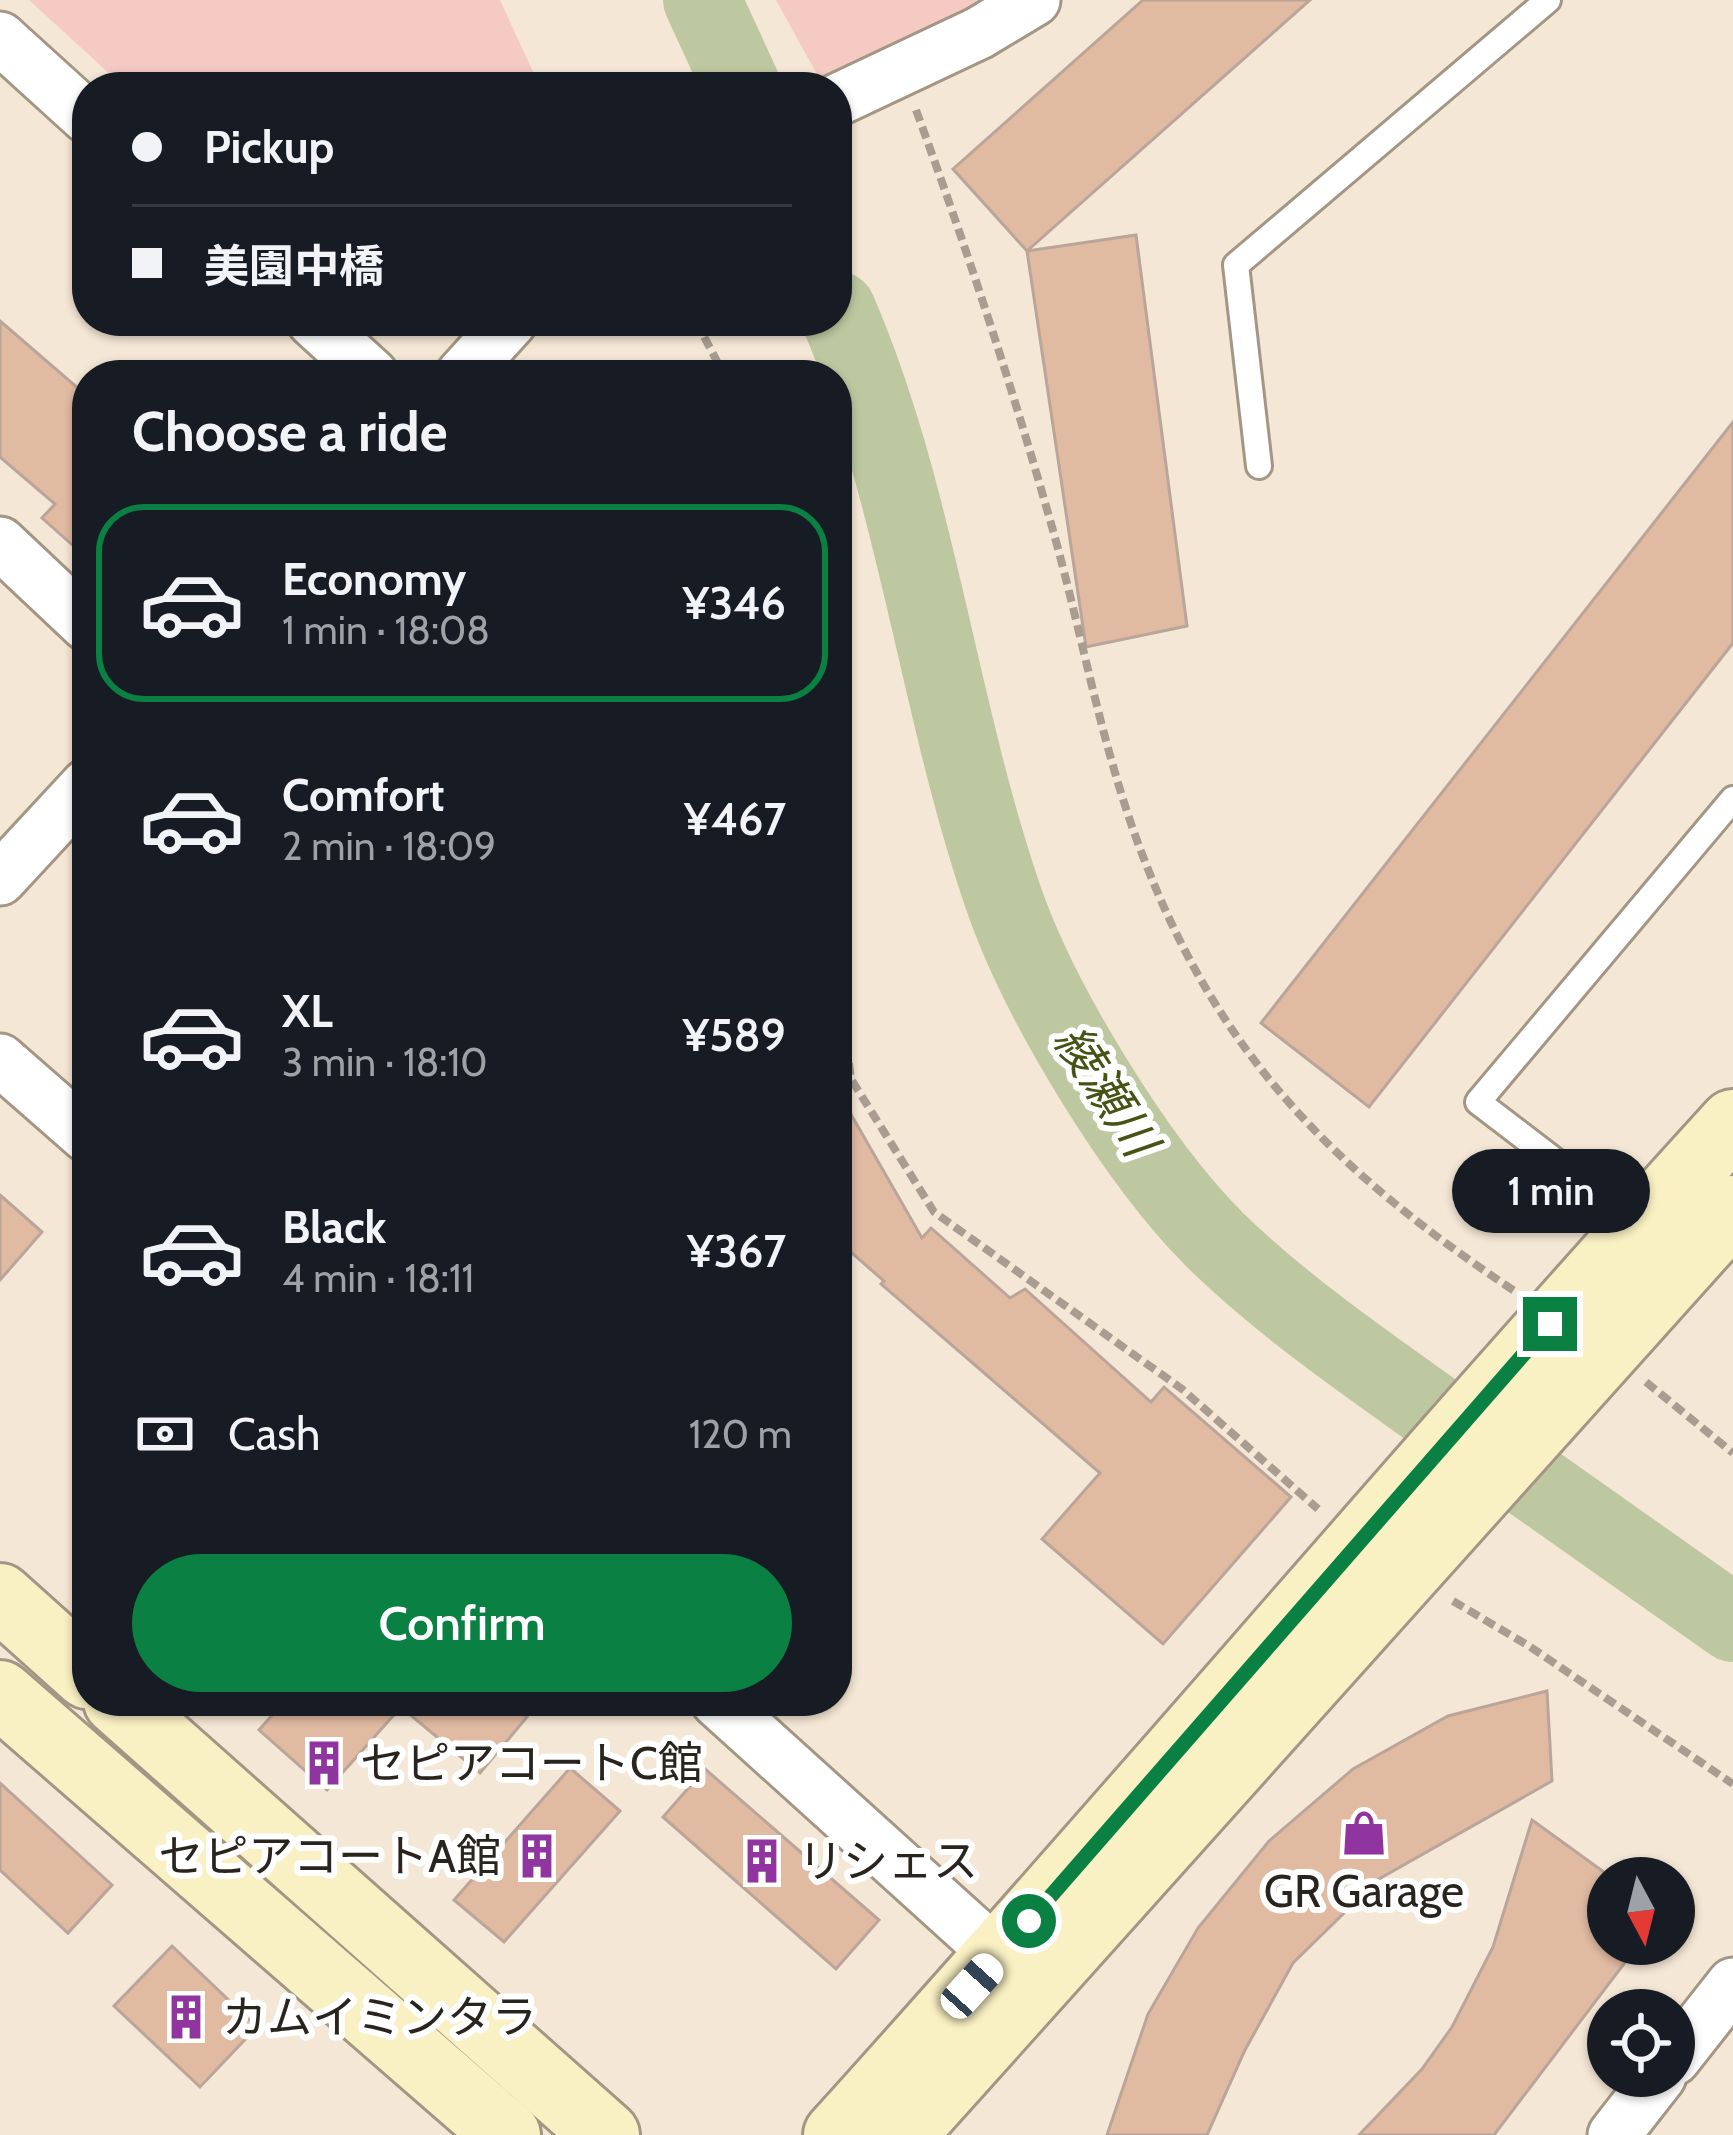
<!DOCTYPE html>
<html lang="en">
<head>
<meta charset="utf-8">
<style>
	body { margin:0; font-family:Cabin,"Noto Sans JP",sans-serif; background:#242831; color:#f1f3f6; height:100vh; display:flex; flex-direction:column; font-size:45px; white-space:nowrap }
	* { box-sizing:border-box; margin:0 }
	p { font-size:39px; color:#9ea1a6 }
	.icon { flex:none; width:66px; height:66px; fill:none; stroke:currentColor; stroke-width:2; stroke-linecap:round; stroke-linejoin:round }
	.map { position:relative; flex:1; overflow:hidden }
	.drawer { position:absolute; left:72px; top:360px; width:780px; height:1356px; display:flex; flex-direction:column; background:#171b24; border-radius:48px; box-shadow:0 3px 9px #0004 }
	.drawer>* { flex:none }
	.banner { position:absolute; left:72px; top:72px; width:780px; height:264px; border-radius:48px; box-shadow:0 3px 9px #0004; display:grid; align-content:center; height:264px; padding:0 60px; background:#171b24 }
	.needle { width:78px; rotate:173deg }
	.controls { position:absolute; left:1587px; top:1857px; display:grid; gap:24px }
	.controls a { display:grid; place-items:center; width:108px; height:108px; border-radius:50%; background:#171b24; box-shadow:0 3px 9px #0004; font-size:60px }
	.end { position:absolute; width:54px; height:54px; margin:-27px; border:15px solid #0b8043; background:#fff; box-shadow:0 0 0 6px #fff }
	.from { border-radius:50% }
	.bubble { position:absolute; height:84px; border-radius:42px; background:#171b24; box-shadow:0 3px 9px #0004; font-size:39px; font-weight:600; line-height:84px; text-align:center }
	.car { position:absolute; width:36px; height:72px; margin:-36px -18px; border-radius:15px; box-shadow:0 0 9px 3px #0007; background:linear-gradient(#fff 24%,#345 0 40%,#fff 0 76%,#345 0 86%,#fff 0) }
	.banner b { display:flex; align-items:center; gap:42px; height:114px; font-size:45px }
	.banner b+b { border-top:3px solid #363941 }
	.banner i { width:30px; height:30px; background:#f1f3f6 }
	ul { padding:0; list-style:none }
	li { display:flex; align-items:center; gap:36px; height:198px; margin:0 24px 18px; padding:0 36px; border:6px solid transparent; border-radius:48px }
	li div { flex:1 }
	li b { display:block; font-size:45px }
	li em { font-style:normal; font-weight:600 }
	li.on { border-color:#0b8043 }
	li>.icon { width:108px; height:108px; stroke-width:1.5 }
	h2 { padding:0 60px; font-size:54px; line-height:144px }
	.pay { display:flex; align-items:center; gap:30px; height:132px; padding:0 60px; font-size:45px }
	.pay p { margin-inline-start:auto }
	.cta { display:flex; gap:24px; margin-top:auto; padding:24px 60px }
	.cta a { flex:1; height:138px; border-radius:72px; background:#0b8043; color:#fff; font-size:48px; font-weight:600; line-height:138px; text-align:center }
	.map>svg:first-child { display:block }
</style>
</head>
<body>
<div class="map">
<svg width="1733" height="2135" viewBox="0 0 1733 2135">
	<rect width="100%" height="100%" fill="#f5e7d5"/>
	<g fill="#f5cac3">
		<path d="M29,0H500L540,87H124Z"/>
		<path d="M776,0H1004L824,87Z"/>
	</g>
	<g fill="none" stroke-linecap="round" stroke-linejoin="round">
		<g stroke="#bdc8a0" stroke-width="78">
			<path d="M702,0L742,87"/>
			<path d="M837,310C917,495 937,703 1002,894C1038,1001 1136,1161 1215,1240C1287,1310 1370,1366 1451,1424C1545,1490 1639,1556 1733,1623"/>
		</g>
	</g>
	<g fill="#e1baa2" stroke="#b9a599" stroke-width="3">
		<path d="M1143,0H1310L1027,251L953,169Z"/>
		<path d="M1136,235L1187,626L1086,647L1027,251Z"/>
		<path d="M0,321L87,396V558L42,518L55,504L0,457Z"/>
		<path d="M1733,422V643L1369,1107L1261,1023Z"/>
		<path d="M837,1090L922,1238L931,1228L1010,1298L1025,1289L1151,1402L1164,1387L1291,1497L1163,1644L1042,1539L1100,1473L881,1284L884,1281L837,1240Z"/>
		<path d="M0,1195L42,1232L0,1280Z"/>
		<path d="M1547,1691L1552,1781L1379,1879L1293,1963L1245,2050L1207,2135H1107L1148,2014L1198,1928L1269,1841L1353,1769L1448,1716Z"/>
		<path d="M285,1701H508L527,1717L480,1773L401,1707L327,1790L259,1730Z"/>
		<path d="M570,1768L620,1811L504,1942L454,1900Z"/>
		<path d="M705,1769L879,1920L836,1969L663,1817Z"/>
		<path d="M0,1783L112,1885L68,1933L0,1870Z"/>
		<path d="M1532,1820L1608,1875V1944H1639L1494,2135H1359L1422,2069L1452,2027L1493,1947Z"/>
		<path d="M172,1946L257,2027L200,2087L114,2006Z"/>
	</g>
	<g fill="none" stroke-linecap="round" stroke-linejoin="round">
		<g stroke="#a39685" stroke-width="30">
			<g id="lane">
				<path d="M1259,466L1236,265L1548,0"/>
				<path d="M1639,1225L1478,1102L1733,799"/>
			</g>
		</g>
		<g stroke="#a39685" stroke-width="57">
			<g id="street">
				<path d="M0,38L87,117"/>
				<path d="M837,100L979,33L1034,0"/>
				<path d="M313,321L372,375"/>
				<path d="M462,375L511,321"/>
				<path d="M0,543L87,625"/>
				<path d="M0,879L87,785"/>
				<path d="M0,1060L87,1136"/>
				<path d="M717,1701L999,1956"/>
				<path d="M1674,2059L1733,1984"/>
				<path d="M1614,2135L1660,2076"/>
			</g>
		</g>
		<g stroke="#a39685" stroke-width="72">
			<g id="secondary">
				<path d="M0,1597L87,1675"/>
				<path d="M0,1694L507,2135"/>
				<path d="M117,1701L606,2135"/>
				<path d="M837,2135C1139,1801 1429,1456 1733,1123"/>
				<path d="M902,2135L1733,1209"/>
			</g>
		</g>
		<g stroke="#a89d90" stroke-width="8" stroke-dasharray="12 6" stroke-linecap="butt">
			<path d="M916,110C967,249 1014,392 1054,534C1084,642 1103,754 1144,859C1221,1060 1340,1175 1516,1292"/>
			<path d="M696,321L724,375"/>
			<path d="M837,974L851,1079L934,1212L1182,1389L1318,1509"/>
			<path d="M1646,1382L1733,1453"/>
			<path d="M1453,1601L1529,1646L1733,1784"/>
		</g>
		<use href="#lane" stroke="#fff" stroke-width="24"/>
		<use href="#street" stroke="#fff" stroke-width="51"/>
		<use href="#secondary" stroke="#f9f0c3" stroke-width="66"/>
	</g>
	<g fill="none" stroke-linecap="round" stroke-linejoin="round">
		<path stroke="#0b8043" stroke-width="15" d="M1029,1921L1550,1324"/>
	</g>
	<defs>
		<g id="building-bare" transform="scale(3.6)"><path d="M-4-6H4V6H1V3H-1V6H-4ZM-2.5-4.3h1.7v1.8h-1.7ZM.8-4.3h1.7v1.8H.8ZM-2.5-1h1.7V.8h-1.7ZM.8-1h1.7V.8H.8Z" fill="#90359f" stroke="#fff" stroke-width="2.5" paint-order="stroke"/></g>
		<g id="shop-bare" transform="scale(3.6)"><path d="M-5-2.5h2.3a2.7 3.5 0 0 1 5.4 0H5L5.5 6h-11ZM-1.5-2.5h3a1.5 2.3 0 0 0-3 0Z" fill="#90359f" stroke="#fff" stroke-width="2.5" paint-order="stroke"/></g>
	</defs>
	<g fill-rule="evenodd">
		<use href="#building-bare" x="324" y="1763"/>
		<use href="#shop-bare" x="1364" y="1833"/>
		<use href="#building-bare" x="537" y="1856"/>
		<use href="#building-bare" x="762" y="1861"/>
		<use href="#building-bare" x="186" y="2017"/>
	</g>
	<g text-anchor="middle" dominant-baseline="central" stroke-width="12" stroke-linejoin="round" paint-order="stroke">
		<g font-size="45" fill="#29241d" stroke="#fff" text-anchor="start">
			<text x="360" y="1763">セピアコートC館</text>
			<text x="501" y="1856" text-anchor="end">セピアコートA館</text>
			<text x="798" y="1861">リシェス</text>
			<text x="1364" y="1891" text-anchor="middle">GR Garage</text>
			<text x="222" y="2017">カムイミンタラ</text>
		</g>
		<g font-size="48" font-style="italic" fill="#465315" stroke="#fff">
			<text transform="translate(1106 1090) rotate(57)">綾瀬川</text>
		</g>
	</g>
</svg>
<div class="controls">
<a><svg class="needle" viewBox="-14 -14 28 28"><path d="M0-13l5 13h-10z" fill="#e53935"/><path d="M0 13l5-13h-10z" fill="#9ea1a6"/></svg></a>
<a><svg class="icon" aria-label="locate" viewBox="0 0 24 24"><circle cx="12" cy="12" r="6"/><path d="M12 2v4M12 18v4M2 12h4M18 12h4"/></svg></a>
</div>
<i class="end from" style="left:1029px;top:1921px"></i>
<i class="end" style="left:1550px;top:1324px"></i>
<div class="bubble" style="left:1452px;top:1149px;width:198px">1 min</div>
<i class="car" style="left:972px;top:1986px;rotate:42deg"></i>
<div class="banner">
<b><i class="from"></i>Pickup</b>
<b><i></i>美園中橋</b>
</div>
<section class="drawer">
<h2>Choose a ride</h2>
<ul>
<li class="on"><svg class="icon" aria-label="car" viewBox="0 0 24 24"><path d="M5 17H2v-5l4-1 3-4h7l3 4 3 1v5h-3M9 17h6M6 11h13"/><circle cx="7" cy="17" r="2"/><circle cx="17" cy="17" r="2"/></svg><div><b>Economy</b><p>1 min · 18:08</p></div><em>¥346</em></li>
<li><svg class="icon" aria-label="car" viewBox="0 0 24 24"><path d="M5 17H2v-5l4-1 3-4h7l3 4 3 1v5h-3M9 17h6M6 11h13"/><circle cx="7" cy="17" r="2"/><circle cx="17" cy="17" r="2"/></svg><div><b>Comfort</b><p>2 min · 18:09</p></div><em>¥467</em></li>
<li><svg class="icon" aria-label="car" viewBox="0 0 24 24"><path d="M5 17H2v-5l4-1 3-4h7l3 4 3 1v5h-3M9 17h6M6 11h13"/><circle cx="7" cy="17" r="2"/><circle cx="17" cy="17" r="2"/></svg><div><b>XL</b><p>3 min · 18:10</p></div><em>¥589</em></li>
<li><svg class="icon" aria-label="car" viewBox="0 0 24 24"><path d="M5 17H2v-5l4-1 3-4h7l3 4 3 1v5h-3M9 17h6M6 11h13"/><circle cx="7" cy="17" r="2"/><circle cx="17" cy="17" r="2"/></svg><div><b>Black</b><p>4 min · 18:11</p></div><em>¥367</em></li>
</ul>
<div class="pay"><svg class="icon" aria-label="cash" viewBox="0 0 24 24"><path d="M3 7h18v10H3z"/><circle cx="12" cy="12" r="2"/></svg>Cash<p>120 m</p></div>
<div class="cta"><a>Confirm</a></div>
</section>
</div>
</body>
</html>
